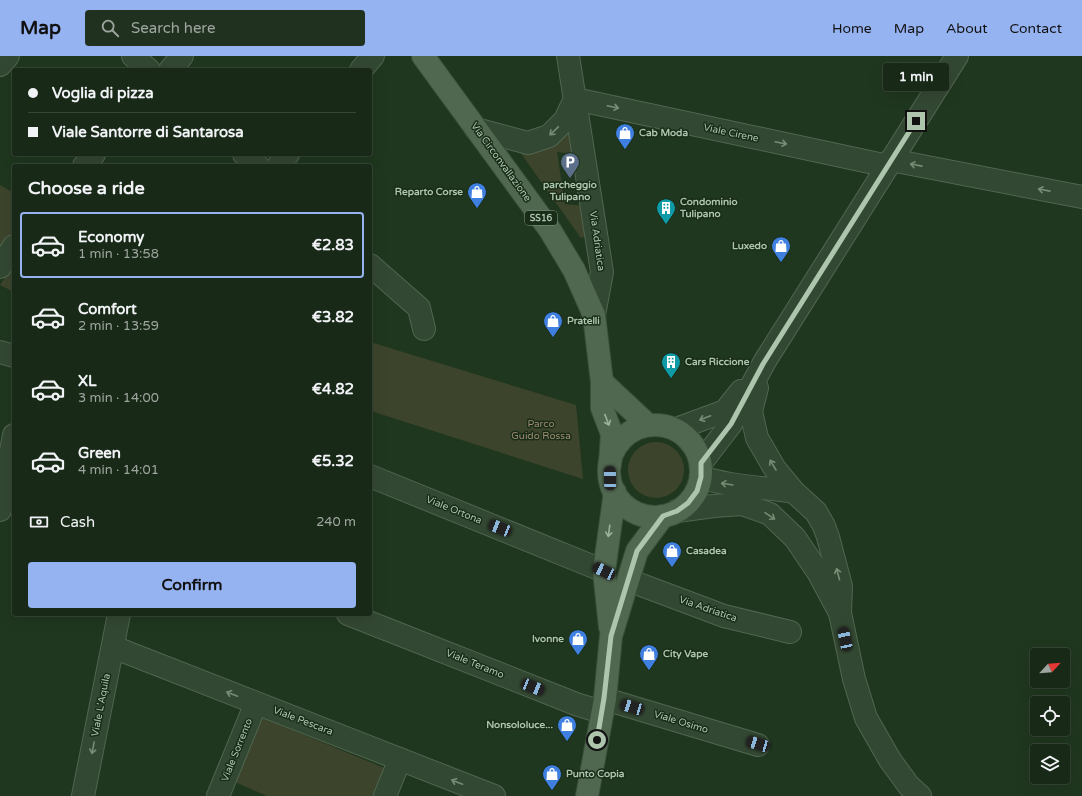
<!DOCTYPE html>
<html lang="en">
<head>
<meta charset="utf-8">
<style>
	body { margin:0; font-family:"Varela Round",sans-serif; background:#213120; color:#f1f3f6; height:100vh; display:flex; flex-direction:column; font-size:15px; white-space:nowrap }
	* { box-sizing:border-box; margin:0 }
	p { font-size:13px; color:#9fa6a1 }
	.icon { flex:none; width:22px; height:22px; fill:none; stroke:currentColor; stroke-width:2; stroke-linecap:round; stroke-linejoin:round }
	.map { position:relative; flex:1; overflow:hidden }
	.panel { position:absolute; left:12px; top:108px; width:360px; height:452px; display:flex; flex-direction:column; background:#182917; border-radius:4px; box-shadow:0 4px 16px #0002,0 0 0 1px #364536 }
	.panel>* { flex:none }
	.banner { position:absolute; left:12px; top:12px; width:360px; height:88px; border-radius:4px; box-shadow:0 4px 16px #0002,0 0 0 1px #364536; display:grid; align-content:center; height:88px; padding:0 16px; background:#182917 }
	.needle { width:26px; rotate:64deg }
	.buttons { position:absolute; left:1030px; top:592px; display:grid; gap:8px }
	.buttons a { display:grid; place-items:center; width:40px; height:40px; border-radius:4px; background:#182917; box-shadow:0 4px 16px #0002,0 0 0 1px #364536; font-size:20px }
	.end { position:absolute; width:18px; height:18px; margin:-9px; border:5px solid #acc5ac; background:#111; box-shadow:0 0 0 2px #111 }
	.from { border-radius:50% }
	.bubble { position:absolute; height:28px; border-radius:4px; background:#182917; box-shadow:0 4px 16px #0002,0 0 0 1px #364536; font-size:13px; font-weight:800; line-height:28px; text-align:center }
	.car { position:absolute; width:12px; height:24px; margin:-12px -6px; border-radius:5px; box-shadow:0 0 3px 1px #0007; background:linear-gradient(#222 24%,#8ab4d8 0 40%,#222 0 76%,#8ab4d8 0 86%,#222 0) }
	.banner b { display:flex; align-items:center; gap:14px; height:38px; font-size:15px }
	.banner b+b { border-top:1px solid #364536 }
	.banner i { width:10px; height:10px; background:#f1f3f6 }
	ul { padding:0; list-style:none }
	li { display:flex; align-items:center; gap:12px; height:66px; margin:0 8px 6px; padding:0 8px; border:2px solid transparent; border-radius:4px }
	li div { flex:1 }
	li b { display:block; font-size:15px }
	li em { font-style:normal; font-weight:800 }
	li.active { border-color:#95b2f1 }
	li>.icon { width:36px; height:36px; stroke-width:1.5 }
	h2 { padding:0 16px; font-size:18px; line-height:48px }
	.pay { display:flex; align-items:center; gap:10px; height:44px; padding:0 16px; font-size:15px }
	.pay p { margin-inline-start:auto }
	.action { display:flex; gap:8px; margin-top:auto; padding:8px 16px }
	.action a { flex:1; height:46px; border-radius:4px; background:#95b2f1; color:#111; font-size:16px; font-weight:800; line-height:46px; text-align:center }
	header { display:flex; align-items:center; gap:24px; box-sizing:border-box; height:56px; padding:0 20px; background:#95b2f1; color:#111 }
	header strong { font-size:19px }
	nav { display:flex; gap:22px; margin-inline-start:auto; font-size:14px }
	.search { width:280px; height:36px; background:#213120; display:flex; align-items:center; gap:10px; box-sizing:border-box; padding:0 14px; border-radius:4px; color:#9fa6a1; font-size:15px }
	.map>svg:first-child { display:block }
</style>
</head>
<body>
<header>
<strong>Map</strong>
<div class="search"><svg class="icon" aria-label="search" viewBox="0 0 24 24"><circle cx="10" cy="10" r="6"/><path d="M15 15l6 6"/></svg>Search here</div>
<nav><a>Home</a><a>Map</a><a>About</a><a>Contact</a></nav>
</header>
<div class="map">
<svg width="1082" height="740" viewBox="0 0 1082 740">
	<rect width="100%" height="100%" fill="#20371f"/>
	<g fill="#3d442c">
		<path d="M572,72L575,98L557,96L565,148L583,150L587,179L581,182L520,96C525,96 531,97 536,96C550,93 563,83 572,72Z"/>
		<path d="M0,129L14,137V181L0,194Z"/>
		<path d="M14,198V236L0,229L14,210Z"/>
		<path d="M370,286L576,349L583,423L371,355L370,356Z"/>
		<circle cx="656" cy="414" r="28"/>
		<path d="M258,660L387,713L376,740H267L233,725Z"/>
	</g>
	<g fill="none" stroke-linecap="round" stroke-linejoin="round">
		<g stroke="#506650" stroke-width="24">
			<g id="minor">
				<path d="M133,0L149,14"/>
				<path d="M568,0L602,216L594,259"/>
				<path d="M0,9L8,0"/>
				<path d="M170,14L182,0"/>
				<path d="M361,14L373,0"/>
				<path d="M575,43L888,110"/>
				<path d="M476,73L528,87L549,80L565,64L575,43"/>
				<path d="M244,98L258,110"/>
				<path d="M891,104L1082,141"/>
				<path d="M84,110L94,98"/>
				<path d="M278,110L288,98"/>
				<path d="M370,209L419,252L424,273"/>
				<path d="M0,211L14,190"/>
				<path d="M0,296L14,300"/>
				<path d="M757,332L751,355L757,382L775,413L794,436L816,456L824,470L828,481L841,530L840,557L854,623L866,662L890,704L909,730L920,740"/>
				<path d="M676,373L725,355L741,335"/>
				<path d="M701,407L731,368L765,305L957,0"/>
				<path d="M370,420L604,515"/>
				<path d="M701,421C731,431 763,431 794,436"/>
				<path d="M0,454L14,379"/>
				<path d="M677,455L714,450L742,448L770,458L795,482L818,516L839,555"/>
				<path d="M628,524L724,560L790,576"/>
				<path d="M348,558L576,648L601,656"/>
				<path d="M113,591L494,740"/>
				<path d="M605,643L758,689"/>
				<path d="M83,740L119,558"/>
				<path d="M218,740L256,647"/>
				<path d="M385,740L400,703"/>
			</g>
		</g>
		<g stroke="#3c513c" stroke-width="24">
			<g id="major">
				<path d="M423,0L550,174L574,214L594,259L602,326V352L612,378L610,408"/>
				<path d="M602,326L648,369"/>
				<circle cx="655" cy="415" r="46"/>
				<path d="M610,571L604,515L615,436"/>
				<path d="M587,740L605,643L611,580L637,495L663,460"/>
			</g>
		</g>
		<use href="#minor" stroke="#334832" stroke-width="22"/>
		<use href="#major" stroke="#516850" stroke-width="22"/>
	</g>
	<defs><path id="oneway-shaft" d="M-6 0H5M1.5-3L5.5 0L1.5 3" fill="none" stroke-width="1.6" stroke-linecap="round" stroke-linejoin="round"/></defs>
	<g stroke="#768d75">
		<use href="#oneway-shaft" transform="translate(613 51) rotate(12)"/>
		<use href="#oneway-shaft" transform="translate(554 75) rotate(136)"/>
		<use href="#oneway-shaft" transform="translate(781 87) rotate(12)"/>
		<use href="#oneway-shaft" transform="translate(916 109) rotate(-169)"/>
		<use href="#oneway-shaft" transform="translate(1044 134) rotate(-169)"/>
		<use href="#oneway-shaft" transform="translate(705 362) rotate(159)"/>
		<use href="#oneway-shaft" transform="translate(773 409) rotate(-121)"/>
		<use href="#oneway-shaft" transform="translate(727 428) rotate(-171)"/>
		<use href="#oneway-shaft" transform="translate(770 460) rotate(34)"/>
		<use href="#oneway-shaft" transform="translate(838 518) rotate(-105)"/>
		<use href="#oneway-shaft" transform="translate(232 638) rotate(-159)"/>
		<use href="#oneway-shaft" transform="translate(93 692) rotate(101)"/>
		<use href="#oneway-shaft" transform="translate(457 726) rotate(-159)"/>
	</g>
	<g stroke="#9ab29a">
		<use href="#oneway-shaft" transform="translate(607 364) rotate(69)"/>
		<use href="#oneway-shaft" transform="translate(609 475) rotate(98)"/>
	</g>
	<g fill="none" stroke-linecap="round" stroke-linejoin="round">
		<path stroke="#acc5ac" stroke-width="5" d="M597,684L604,642L611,580L637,495L663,460L677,455L688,447L697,435L701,421V407L731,368L763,308L916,65"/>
	</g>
	<defs>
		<g id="shop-pin" transform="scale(1)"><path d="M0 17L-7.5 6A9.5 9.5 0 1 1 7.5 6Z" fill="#3f7fe0" stroke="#192c18"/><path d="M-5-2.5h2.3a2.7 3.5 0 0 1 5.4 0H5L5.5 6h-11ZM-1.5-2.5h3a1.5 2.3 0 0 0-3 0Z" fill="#fff"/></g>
		<g id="parking-pin" transform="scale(1)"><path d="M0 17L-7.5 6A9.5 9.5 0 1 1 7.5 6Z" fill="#5c6f8a" stroke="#192c18"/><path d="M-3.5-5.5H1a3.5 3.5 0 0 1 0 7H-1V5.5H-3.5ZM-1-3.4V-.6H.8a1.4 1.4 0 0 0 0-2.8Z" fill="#fff"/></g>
		<g id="building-pin" transform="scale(1)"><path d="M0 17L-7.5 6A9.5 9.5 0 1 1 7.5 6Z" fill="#0f9aa8" stroke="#192c18"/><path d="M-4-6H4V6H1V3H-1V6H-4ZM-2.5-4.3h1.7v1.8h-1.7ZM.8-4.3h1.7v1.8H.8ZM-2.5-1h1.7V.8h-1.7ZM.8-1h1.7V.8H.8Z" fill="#fff"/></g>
	</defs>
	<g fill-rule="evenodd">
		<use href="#shop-pin" x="625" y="77"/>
		<use href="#parking-pin" x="570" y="106"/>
		<use href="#shop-pin" x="477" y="136"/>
		<use href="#building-pin" x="666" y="152"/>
		<use href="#shop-pin" x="781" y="190"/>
		<use href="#shop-pin" x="553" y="265"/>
		<use href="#building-pin" x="671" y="306"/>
		<use href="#shop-pin" x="672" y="495"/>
		<use href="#shop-pin" x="578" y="583"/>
		<use href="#shop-pin" x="649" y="598"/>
		<use href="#shop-pin" x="567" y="669"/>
		<use href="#shop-pin" x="552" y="718"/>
	</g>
	<g text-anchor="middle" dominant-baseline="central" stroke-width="3" stroke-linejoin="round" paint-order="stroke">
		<rect fill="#192c18" stroke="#809780" stroke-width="1" x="525" y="155" width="32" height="14" rx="3"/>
		<g font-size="9" font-weight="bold" fill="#acc5ac">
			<text x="541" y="162">SS16</text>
		</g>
		<g font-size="10" font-weight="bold" fill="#acc5ac" stroke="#192c18" text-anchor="start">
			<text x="639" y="77">Cab Moda</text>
			<text x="570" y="129" text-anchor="middle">parcheggio<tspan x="570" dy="12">Tulipano</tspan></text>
			<text x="463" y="136" text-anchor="end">Reparto Corse</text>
			<text x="680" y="146">Condominio<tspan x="680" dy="12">Tulipano</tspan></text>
			<text x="767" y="190" text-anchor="end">Luxedo</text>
			<text x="567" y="265">Pratelli</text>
			<text x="685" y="306">Cars Riccione</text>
			<text x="686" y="495">Casadea</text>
			<text x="564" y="583" text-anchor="end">Ivonne</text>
			<text x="663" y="598">City Vape</text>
			<text x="553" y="669" text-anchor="end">Nonsololuce...</text>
			<text x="566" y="718">Punto Copia</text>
		</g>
		<g font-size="10" fill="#acc5ac" stroke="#192c18">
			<text transform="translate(731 77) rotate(12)">Viale Cirene</text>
			<text transform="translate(501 106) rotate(54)">Via Circonvallazione</text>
			<text transform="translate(597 185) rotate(82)">Via Adriatica</text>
			<text transform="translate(454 454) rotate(22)">Viale Ortona</text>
			<text transform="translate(708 553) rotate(19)">Via Adriatica</text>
			<text transform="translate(475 608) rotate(22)">Viale Teramo</text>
			<text transform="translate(101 649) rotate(-79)">Viale L'Aquila</text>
			<text transform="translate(303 665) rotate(21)">Viale Pescara</text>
			<text transform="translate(681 666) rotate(17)">Viale Osimo</text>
			<text transform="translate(237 694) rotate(-68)">Viale Sorrento</text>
		</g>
		<g font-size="10" fill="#a08e73" stroke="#192c18">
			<text x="541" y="368">Parco<tspan x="541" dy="12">Guido Rossa</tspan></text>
		</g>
	</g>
</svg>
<div class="buttons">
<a><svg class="needle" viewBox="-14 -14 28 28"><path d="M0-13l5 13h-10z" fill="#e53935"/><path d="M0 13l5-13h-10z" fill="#9fa6a1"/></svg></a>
<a><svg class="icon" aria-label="locate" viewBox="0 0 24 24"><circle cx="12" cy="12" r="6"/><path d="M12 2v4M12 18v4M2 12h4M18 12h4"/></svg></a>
<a><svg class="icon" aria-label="layers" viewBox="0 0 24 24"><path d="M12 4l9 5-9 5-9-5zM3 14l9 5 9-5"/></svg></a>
</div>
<i class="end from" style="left:597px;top:684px"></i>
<i class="end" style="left:916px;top:65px"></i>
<div class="bubble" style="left:883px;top:7px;width:66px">1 min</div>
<i class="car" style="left:610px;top:422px;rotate:359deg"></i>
<i class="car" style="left:500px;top:472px;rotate:292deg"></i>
<i class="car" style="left:604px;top:515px;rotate:295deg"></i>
<i class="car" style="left:845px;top:583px;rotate:348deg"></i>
<i class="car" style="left:533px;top:631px;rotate:112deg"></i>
<i class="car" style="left:632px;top:651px;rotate:287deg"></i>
<i class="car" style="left:758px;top:688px;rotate:286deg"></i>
<div class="banner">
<b><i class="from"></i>Voglia di pizza</b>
<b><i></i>Viale Santorre di Santarosa</b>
</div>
<section class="panel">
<h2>Choose a ride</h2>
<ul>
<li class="active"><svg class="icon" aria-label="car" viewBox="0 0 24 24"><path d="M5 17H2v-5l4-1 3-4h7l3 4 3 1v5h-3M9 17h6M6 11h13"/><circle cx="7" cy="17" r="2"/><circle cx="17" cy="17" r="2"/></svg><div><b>Economy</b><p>1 min · 13:58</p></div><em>€2.83</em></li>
<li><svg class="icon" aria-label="car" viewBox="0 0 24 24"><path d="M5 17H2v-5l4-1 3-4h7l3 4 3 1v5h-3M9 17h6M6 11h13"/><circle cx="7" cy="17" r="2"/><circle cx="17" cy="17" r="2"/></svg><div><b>Comfort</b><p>2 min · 13:59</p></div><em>€3.82</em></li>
<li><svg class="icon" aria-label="car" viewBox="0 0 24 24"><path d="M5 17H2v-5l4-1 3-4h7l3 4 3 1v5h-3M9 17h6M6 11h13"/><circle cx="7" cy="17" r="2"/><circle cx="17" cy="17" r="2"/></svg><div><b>XL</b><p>3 min · 14:00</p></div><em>€4.82</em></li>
<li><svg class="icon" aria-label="car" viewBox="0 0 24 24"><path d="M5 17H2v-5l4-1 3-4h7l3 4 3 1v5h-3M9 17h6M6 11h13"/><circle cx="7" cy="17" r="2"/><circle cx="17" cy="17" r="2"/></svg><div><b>Green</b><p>4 min · 14:01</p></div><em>€5.32</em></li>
</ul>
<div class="pay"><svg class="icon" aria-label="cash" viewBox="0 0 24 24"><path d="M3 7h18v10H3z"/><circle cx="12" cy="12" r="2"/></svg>Cash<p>240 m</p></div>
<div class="action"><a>Confirm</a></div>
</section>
</div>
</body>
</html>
